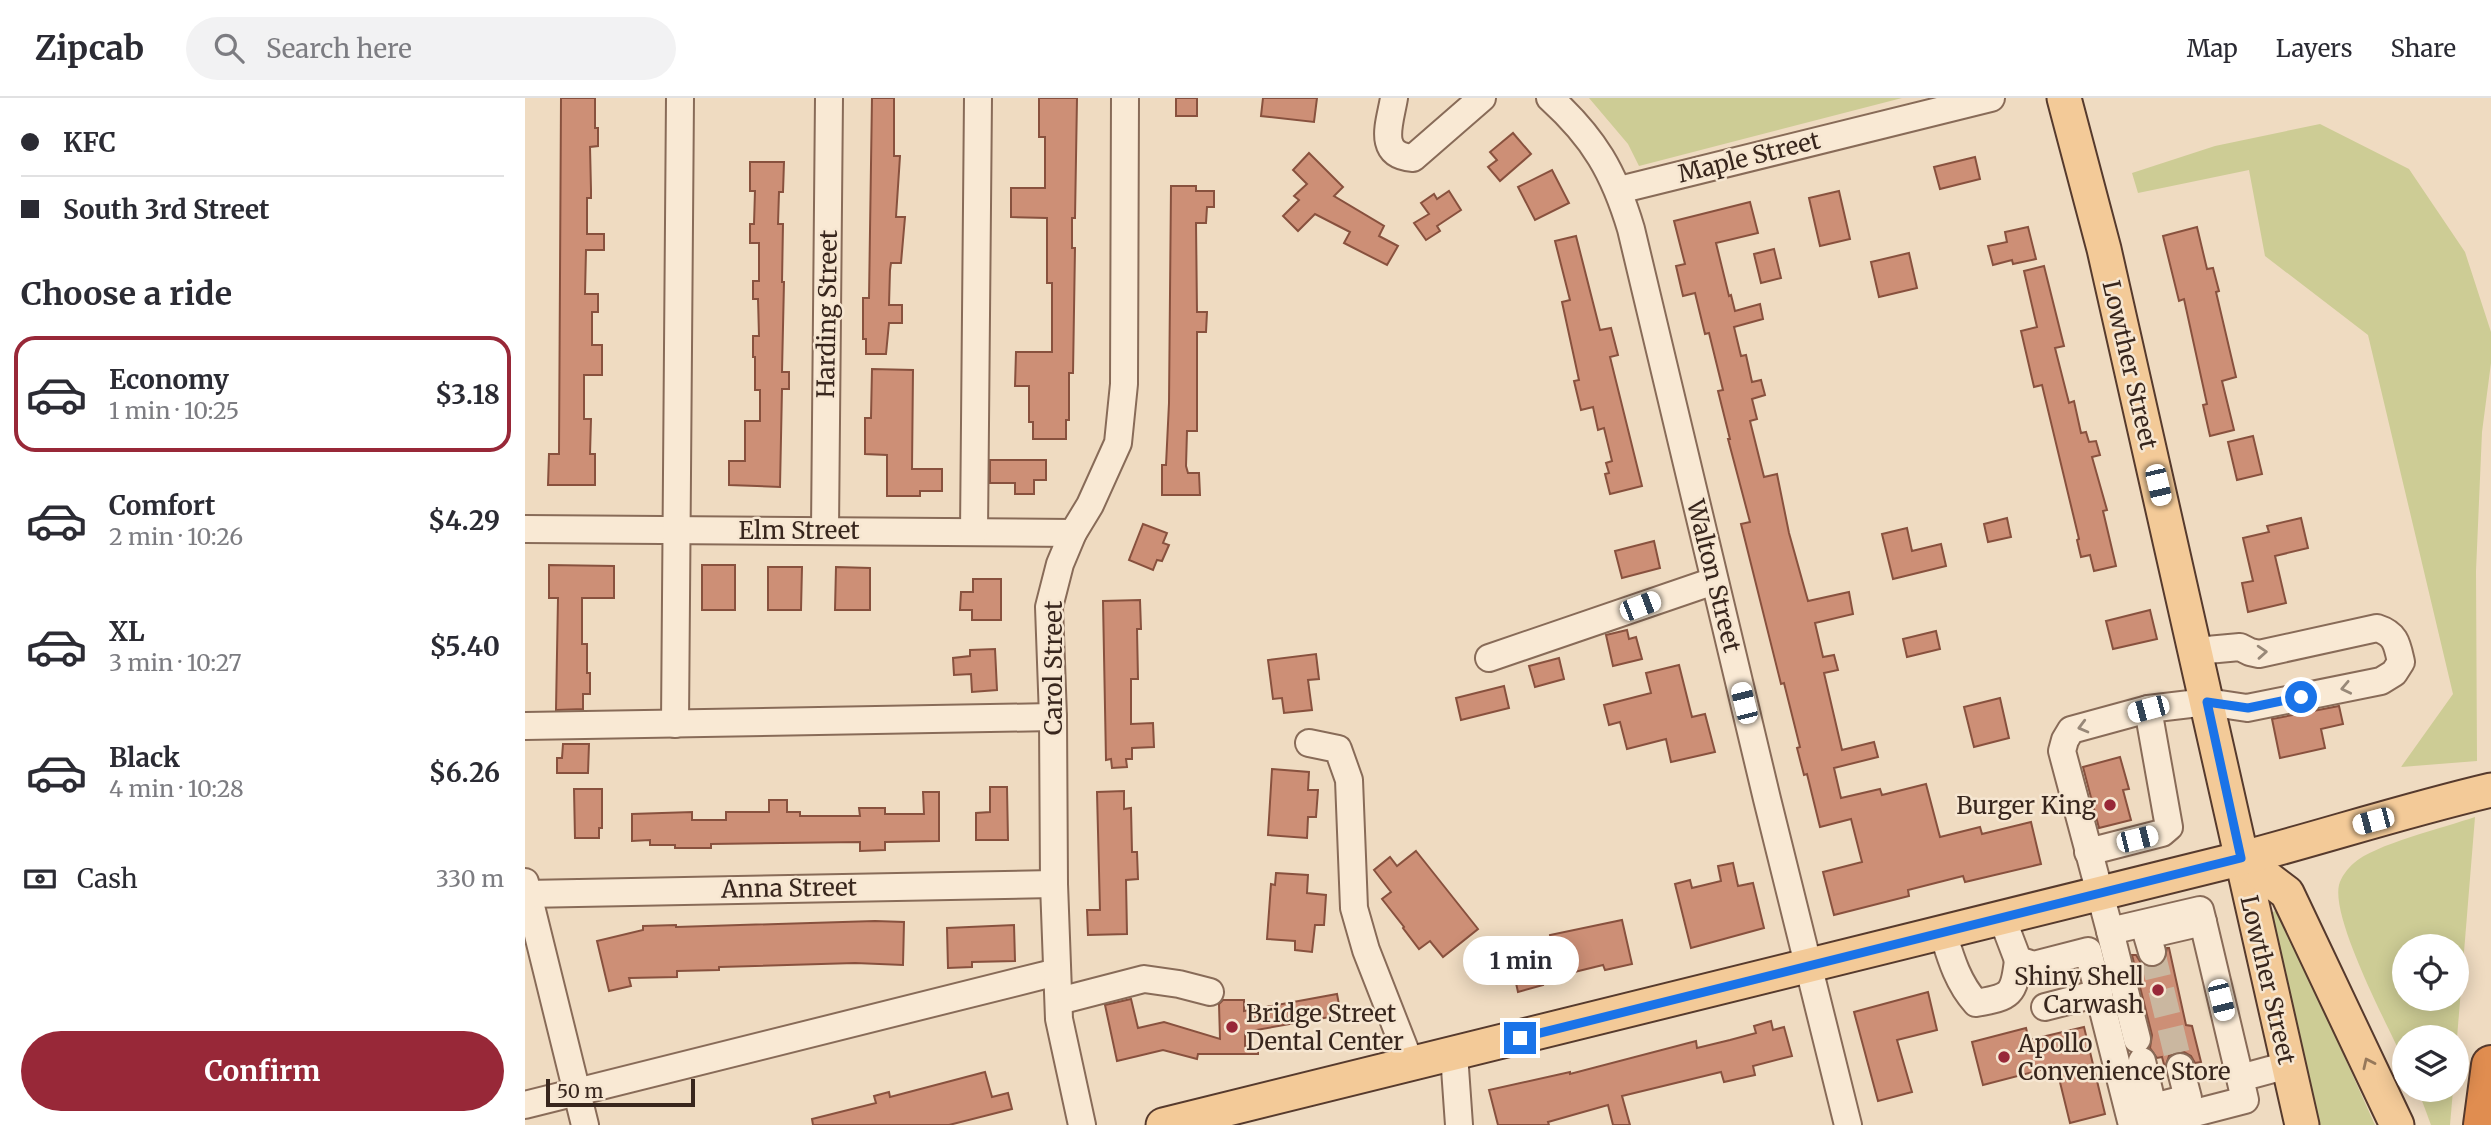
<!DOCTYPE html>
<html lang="en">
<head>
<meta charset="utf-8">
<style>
	body { margin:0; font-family:Merriweather,serif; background:#f2f2f3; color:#2b2b33; height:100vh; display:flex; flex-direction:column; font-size:26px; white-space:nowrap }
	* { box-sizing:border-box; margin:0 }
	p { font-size:23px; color:#7c7c81 }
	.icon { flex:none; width:38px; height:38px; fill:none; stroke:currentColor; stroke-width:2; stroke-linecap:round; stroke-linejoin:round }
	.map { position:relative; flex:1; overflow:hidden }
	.side { display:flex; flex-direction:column; background:#fff; width:525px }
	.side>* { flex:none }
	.guide { display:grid; align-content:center; height:154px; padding:0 21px; background:#fff }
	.tools { position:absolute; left:1867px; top:836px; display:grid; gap:14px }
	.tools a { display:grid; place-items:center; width:77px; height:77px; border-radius:50%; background:#fff; box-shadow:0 4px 18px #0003; font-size:35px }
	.scale { position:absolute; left:21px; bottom:18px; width:149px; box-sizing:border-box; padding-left:7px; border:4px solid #38261d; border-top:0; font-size:19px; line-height:24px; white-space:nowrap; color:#38261d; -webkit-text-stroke:5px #f6e6d1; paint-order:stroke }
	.end { position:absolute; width:32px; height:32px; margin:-16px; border:9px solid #1a73e8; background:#fff; box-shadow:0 0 0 4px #fff }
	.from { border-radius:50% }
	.bubble { position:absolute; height:49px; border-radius:24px; background:#fff; box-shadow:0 4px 18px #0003; font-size:23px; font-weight:700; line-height:49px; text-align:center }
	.car { position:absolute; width:21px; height:42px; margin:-21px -10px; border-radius:9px; box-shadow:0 0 5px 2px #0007; background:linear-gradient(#fff 24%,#345 0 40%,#fff 0 76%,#345 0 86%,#fff 0) }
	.guide b { display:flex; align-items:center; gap:24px; height:66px; font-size:26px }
	.guide b+b { border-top:2px solid #e1e1e2 }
	.guide i { width:18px; height:18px; background:#2b2b33 }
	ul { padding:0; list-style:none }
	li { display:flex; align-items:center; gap:21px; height:116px; margin:0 14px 10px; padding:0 7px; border:4px solid transparent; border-radius:21px }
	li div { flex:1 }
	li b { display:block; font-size:26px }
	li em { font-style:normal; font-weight:700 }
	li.active { border-color:#982838 }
	li>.icon { width:63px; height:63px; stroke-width:1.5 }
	h2 { padding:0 21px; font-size:32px; line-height:84px }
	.pay { display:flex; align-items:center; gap:18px; height:77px; padding:0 21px; font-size:26px }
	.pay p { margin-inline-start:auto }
	.button { display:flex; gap:14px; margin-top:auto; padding:14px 21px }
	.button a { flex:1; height:80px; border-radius:42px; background:#982838; color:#fff; font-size:28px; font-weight:700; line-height:80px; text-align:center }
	header { display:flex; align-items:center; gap:42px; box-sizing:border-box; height:98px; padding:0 35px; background:#fff; border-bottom:2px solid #e1e1e2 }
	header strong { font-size:33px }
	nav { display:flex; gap:38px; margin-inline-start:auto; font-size:24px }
	.search { width:490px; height:63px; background:#f2f2f3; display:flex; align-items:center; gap:18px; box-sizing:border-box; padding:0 24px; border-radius:38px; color:#7c7c81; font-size:26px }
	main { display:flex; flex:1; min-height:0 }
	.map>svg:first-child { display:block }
</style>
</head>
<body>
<header>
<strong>Zipcab</strong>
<div class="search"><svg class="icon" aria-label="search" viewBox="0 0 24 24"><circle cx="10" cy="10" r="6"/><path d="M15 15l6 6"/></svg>Search here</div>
<nav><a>Map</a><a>Layers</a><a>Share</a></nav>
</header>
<main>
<section class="side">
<div class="guide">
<b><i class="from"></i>KFC</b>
<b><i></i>South 3rd Street</b>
</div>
<h2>Choose a ride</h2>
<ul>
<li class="active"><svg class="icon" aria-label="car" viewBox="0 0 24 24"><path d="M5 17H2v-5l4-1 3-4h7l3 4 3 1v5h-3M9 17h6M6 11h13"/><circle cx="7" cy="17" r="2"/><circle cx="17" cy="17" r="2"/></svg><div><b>Economy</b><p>1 min · 10:25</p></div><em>$3.18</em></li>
<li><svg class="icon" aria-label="car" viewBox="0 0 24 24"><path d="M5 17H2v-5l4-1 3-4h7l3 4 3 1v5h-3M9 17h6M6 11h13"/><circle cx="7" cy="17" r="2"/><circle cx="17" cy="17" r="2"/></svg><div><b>Comfort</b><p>2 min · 10:26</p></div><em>$4.29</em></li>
<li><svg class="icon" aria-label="car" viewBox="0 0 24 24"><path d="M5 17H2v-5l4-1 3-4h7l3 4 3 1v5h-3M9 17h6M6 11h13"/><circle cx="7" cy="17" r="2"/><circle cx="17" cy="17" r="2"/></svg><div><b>XL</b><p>3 min · 10:27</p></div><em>$5.40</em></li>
<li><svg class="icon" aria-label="car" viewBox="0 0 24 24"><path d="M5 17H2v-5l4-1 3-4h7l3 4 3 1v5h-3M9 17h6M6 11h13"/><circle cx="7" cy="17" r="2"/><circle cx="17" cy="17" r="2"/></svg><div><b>Black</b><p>4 min · 10:28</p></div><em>$6.26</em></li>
</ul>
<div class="pay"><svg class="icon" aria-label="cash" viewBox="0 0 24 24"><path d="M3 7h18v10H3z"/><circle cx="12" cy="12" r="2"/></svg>Cash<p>330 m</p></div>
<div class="button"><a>Confirm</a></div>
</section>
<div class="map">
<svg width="1966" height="1027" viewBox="0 0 1966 1027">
	<rect width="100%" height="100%" fill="#efdbc1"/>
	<g fill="#cdcc95" fill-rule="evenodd">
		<path d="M1064,0H1377L1114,68L1103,46Z"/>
		<path d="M1795,26L1884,71L1940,154L1966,234V265L1957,334L1951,473L1952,663L1876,669L1928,596L1843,237L1740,158L1724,72L1613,95L1607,75L1690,48Z"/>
		<path d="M1950,719L1932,940H1880L1879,963C1863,928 1806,821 1814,787C1816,779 1823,770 1829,765C1848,747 1921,729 1950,719ZM1880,849H1932V901H1880Z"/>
		<path d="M1750,813L1756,817L1850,1027H1793L1746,821V815Z"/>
		<path d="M1893,992H1928L1925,1027H1906Z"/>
	</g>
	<g fill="#cd8f76" stroke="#88513e" stroke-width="2">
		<path d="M36,0H70V30H73V48L65,49L66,92V100H62V136H79V152H61L60,196H73V214H67V247H77V277H59V321H66L65,356H70V387H23L24,356H34Z"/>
		<path d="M347,0H369V58H375L371,119H380L376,165H366L365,172L364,207H377V225H364L361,256H341V241H338V200H344Z"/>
		<path d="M514,0H552L550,120H547V150H550L548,275H544V322H541V341H508V324H504V288H490L491,254H527V185H522V120L486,119V90H520V39H514Z"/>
		<rect x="651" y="0" width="21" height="18"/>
		<path d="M738,0H792L789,24L736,18Z"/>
		<path d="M988,35L1006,56L975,83L963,69L972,62L965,54Z"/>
		<path d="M784,55L818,89L809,98L859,128L854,138L873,148L862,167L819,145L825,134L790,116L773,133L758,118L774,102L769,98L782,86L768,72Z"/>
		<path d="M1450,59L1455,81L1415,91L1409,69Z"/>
		<path d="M225,64H259L258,94H254L253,126H258L257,184H259L257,274H264V291H257L255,389L204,387V363H220V323H235V292H230V259H228V238H234L233,201H228V183H234V145H225V126H229L230,93H225Z"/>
		<path d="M1027,72L1044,105L1010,122L993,89Z"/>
		<path d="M646,88H671V93H689V109H682L681,125H671L672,214H682L681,234H672V333H662L661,368L663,375H674L675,397H637V367H641L644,305Z"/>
		<path d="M924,93L936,112L912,128L915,133L901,142L889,125L904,116L896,105L909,96L912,101Z"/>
		<path d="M1314,93L1325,141L1295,148L1284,100Z"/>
		<path d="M1225,104L1233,135L1191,145L1204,198L1206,197L1210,213L1235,206L1238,221L1209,229L1216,258L1221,257L1227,284L1236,282L1240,297L1227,301L1232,321L1225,323L1239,379L1252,376L1264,435L1283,503L1324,494L1328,516L1290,525L1298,559L1309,557L1313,572L1299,575L1317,652L1349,644L1353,659L1309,670L1316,700L1355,691L1357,697L1401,686L1415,739L1455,729L1457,736L1506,724L1516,766L1440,784L1438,778L1383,792L1384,798L1309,817L1298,774L1337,764L1326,721L1295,729L1282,676L1279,677L1272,650L1275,649L1259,585L1256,586L1216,426L1225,424L1203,341H1205L1193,293L1198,292L1184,235L1180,236L1170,195L1158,198L1151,168L1160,166L1149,123Z"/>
		<path d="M1503,129L1511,161L1488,166L1487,162L1468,167L1463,148L1482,144L1480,134Z"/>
		<path d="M1672,129L1682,171L1688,170L1694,193L1691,194L1711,279L1697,283L1709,332L1685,338L1678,307L1682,306L1659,201L1654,203L1638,138Z"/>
		<path d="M1051,138L1075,232L1086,230L1093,257L1085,259L1117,388L1085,396L1080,376L1084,375L1081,365L1087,363L1079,330L1073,332L1068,309L1056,312L1049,283L1054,282L1037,204L1045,202L1030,143Z"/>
		<path d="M1249,151L1256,180L1236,185L1229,156Z"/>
		<path d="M1384,155L1392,190L1354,199L1346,164Z"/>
		<path d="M1519,168L1539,248L1530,250L1544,305L1549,303L1556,335L1561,334L1564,344L1571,343L1575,357L1567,359L1582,412L1578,413L1591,468L1569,473L1565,457L1556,459L1552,442L1554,441L1517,287L1509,289L1496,233L1512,229L1499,173Z"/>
		<path d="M347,271L388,272L387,371H417V393H395V398H362V357L340,356V320H346Z"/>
		<path d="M1728,338L1737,376L1712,382L1703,344Z"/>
		<path d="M465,362H521V382H509V396H490V385H465Z"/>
		<path d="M1482,420L1486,439L1463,444L1459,426Z"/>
		<path d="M1776,420L1783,450L1750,458L1761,505L1723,514L1717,485L1728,483L1718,440L1744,434L1742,428Z"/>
		<path d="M618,426L642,435L638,445L644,447L637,463L632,462L628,472L604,462Z"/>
		<path d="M1382,430L1387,453L1416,446L1421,468L1368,481L1357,436Z"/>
		<path d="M1129,443L1135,470L1097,480L1090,453Z"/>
		<path d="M24,467L89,468V500H57V546H62V575H65V596H58V611L31,612L33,500H24Z"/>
		<rect x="177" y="467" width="33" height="45"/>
		<path d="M243,469H277L276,512H243Z"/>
		<path d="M311,469L345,470V512H310Z"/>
		<path d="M448,481H476V522H447V512H435L436,494H448Z"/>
		<path d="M615,502L616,531H612L613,581H606V626L628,625L629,649L607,650V661H601L602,669L587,670L586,661L581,662L578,503Z"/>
		<path d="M1625,512L1632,541L1588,551L1581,523Z"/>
		<path d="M1102,532L1104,541L1111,539L1117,561L1088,568L1081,537Z"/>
		<path d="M1411,533L1415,551L1382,559L1378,541Z"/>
		<path d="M470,551L472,592L447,594L446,576L429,577L428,560L445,558V552Z"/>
		<path d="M791,556L794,581L783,582L787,612L759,615L757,600L748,601L743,562Z"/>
		<path d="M1034,560L1039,581L1010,589L1004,568Z"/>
		<path d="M1154,567L1167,619L1180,616L1190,654L1146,664L1141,641L1102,651L1095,624L1084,627L1079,607L1126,595L1121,575Z"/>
		<path d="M979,588L984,610L936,622L931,600Z"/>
		<path d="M1475,600L1484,640L1449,649L1439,609Z"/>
		<path d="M1814,608L1818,626L1796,631L1800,650L1755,660L1747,621Z"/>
		<path d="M38,646H64L63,675H32V660H37Z"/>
		<path d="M1595,659L1604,691L1598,692L1606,722L1574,730L1558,669Z"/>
		<path d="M747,671L784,674L783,692H793L791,719H783L782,740L743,737Z"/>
		<path d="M465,689H482L483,742H451V715L465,714Z"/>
		<path d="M49,691H77V730H74V740H50Z"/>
		<path d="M599,693V711L606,710L607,754H612L613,781L601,782L602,836L563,837L562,812H575L572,694Z"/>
		<path d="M398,694H414V743L360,744V752L335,753V744L186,746V750H150V747H125V742L107,743V716L167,714V722H201V714H244V702H262V714H275V718H335L334,710H360V716H399Z"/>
		<path d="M891,753L953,831L918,859L905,843L894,851L878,830L879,829L857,801L866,794L849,772L865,759L872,768Z"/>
		<path d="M1208,765L1213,788L1228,785L1239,830L1166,850L1150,786L1165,782L1167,790L1196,783L1193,768Z"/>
		<path d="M751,775L783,777L782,795L801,797L799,827H790L787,854L770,852V843L742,841L746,786L750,787Z"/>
		<path d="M1097,822L1107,866L1080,872L1078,867L1017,882L1018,887L993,894L984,854L1026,843L1025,837Z"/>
		<path d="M350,823L379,824L378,867L330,865L194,869V872L152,873V879L104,880L106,888L84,893L72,843L118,832V828L151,827V829Z"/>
		<path d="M489,827L490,863L447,864V869L423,870L422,830Z"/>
		<path d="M1642,850H1644L1661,927L1667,928L1676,964L1670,965L1666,958L1659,954H1652L1644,958L1640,970L1637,959L1632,960L1625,950L1627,937L1607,857H1611L1616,865L1623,869H1631L1639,864Z"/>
		<path d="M1403,894L1412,932L1372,942L1387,994L1353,1003L1329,914Z"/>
		<path d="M812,896L816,917L720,934V948L733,952V956H673L672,961L638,952L592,963L580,907L606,901L613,930L639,924L695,941L694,906L698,902H719V913Z"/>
		<path d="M1246,923L1248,932L1259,929L1267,958L1228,968L1230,977L1199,984L1196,974L1097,998L1105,1027H1088L1083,1007L1023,1024L1024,1027H973L964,992L1045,974V976L1171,943L1172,950L1205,942L1231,935L1229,928Z"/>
		<path d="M1559,929L1580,1016L1545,1025L1531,968L1458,987L1447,944L1501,930L1504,942Z"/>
		<path d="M460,974L467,999L483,995L487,1011L424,1027H288L287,1021L351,1005L349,998L364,994L365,999Z"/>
	</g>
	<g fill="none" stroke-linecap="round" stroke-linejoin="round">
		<path stroke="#cab7a0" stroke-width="26" stroke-dasharray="26 13" stroke-linecap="butt" d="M1627,854L1655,969"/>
		<g stroke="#886b58" stroke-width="30">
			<g id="minor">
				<path d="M869,0C865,25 851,57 888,60L957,0"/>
				<path d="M1025,0C1069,40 1089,74 1106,131L1242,701L1323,1027"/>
				<path d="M1094,92L1466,0"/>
				<path d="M0,431L548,435"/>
				<path d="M300,432L304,0"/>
				<path d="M449,434L453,0"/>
				<path d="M964,560L1189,483"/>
				<path d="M150,626L155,0"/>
				<path d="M0,628L528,619"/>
				<path d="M784,645L813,651L824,682L829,810L841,852L886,967"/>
				<path d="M1563,754L1637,735L1644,729L1623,611"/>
				<path d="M0,784L60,1027"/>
				<path d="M0,796L529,786"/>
				<path d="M1477,820L1493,862L1509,867L1563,853L1607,1027"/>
				<path d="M1678,824L1715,980"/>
				<path d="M1585,833L1537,653L1540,642L1546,632L1623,611L1682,604L1722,610L1856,583L1869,575L1876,564C1872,546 1871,536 1852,530L1734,556L1725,554L1715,549L1671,553"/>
				<path d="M1418,835C1426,861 1433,885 1451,905C1486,899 1489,897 1493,862"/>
				<path d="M534,903L619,881L654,886L685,894"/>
				<path d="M1520,909L1574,895"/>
				<path d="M1612,941L1585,833L1675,812L1678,824L1622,837L1627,854"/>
				<path d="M929,956L934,1027"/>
				<path d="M1617,963L1628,1009L1663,1000L1655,969"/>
				<path d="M0,1007L532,874"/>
				<path d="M557,1027L534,921L529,786L528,619L524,509L535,466L548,435L565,407L593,345L599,286L600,0"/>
				<path d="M1623,1027L1720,1002L1715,980L1763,967"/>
			</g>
		</g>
		<g stroke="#563a2d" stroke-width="37">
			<g id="major">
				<path d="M1539,0L1579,151L1777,1027"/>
				<path d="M1716,760L1762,795L1872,1027"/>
				<path d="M638,1027C997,940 1356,853 1714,761C1798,739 1881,712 1966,692"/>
			</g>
		</g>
		<g stroke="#563a2d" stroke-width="42">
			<path id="highway" d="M1958,1027L1966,967"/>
		</g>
		<use href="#minor" stroke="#f9e9d4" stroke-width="26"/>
		<use href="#major" stroke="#f3ca98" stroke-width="33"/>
		<use href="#highway" stroke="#e08d50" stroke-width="38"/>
	</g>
	<defs><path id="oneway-chevron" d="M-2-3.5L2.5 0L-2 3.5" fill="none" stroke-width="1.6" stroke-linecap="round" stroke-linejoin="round" transform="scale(1.75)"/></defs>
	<g stroke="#988878">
		<use href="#oneway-chevron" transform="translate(1737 554) rotate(-4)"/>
		<use href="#oneway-chevron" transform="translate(1821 590) rotate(168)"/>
		<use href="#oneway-chevron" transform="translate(1558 629) rotate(165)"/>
	</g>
	<use stroke="#96785a" href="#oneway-chevron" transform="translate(1843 965) rotate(-115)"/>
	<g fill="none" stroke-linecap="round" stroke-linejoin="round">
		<path stroke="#1a73e8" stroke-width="9" d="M995,940L1716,760L1682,604L1723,610L1776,599"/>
	</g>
	<g fill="#982838" stroke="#f6e6d1" stroke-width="2.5">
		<circle cx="1585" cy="707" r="7"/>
		<circle cx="1633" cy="892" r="7"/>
		<circle cx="707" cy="929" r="7"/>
		<circle cx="1479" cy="959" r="7"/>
	</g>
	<g text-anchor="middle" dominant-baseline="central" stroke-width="5" stroke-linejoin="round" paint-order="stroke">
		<g font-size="24" fill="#38261d" stroke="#f6e6d1">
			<text transform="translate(1224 59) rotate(-14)">Maple Street</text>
			<text transform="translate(302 216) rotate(-89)">Harding Street</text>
			<text transform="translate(1605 267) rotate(77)">Lowther Street</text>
			<text x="274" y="432">Elm Street</text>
			<text transform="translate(1189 478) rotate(76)">Walton Street</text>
			<text transform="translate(528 570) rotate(-90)">Carol Street</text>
			<text transform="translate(264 790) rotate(-1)">Anna Street</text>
			<text transform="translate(1743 882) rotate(77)">Lowther Street</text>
		</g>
		<g font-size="24" fill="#38261d" stroke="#f6e6d1" text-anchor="end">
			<text x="1571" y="707">Burger King</text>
			<text x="1619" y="878">Shiny Shell<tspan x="1619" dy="28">Carwash</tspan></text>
			<text x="721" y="915" text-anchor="start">Bridge Street<tspan x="721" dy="28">Dental Center</tspan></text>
			<text x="1493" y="945" text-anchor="start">Apollo<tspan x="1493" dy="28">Convenience Store</tspan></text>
		</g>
	</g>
</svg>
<div class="tools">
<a><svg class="icon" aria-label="locate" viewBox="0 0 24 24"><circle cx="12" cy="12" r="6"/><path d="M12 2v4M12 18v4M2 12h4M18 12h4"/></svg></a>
<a><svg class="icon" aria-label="layers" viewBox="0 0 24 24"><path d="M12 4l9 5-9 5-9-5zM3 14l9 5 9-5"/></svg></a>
</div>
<div class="scale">50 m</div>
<i class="end from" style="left:1776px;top:599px"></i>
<i class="end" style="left:995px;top:940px"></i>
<div class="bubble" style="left:938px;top:838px;width:116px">1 min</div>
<i class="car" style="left:1633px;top:387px;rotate:167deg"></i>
<i class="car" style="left:1115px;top:508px;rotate:69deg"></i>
<i class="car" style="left:1219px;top:605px;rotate:346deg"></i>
<i class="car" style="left:1623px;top:611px;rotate:255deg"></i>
<i class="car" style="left:1848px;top:723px;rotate:255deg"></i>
<i class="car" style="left:1612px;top:741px;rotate:76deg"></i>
<i class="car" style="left:1696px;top:902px;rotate:166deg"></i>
</div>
</main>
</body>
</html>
